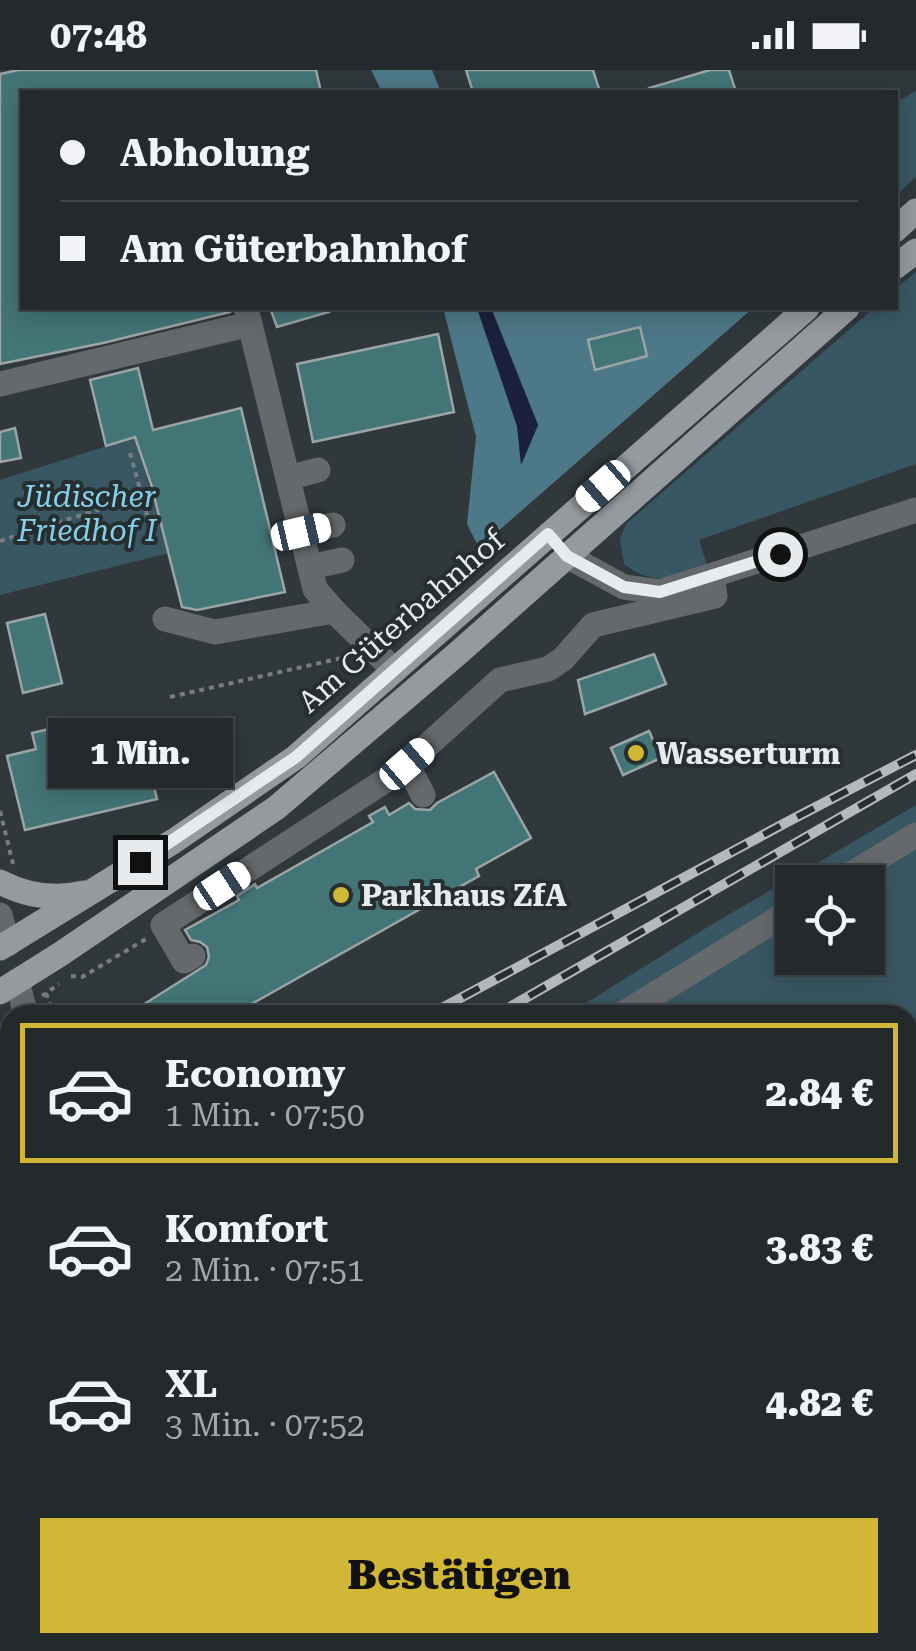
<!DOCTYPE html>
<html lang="de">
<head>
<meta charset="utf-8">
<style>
	body { margin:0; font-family:"Roboto Serif",serif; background:#2c3234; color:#f1f3f6; height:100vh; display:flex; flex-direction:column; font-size:38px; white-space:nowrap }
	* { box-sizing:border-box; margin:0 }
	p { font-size:32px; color:#a3a7a9 }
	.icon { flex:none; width:55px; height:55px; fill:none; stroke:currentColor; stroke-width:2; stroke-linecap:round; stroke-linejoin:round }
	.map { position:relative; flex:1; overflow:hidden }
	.details { position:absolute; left:0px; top:935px; width:918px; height:648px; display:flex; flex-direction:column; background:#242a2c; border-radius:30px 30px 0 0; box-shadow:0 5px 25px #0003,0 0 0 2px #414648 }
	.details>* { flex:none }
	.top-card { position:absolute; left:20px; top:20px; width:878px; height:220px; border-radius:0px; box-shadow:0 5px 25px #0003,0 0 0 2px #414648; display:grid; align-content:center; height:220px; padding:0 40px; background:#242a2c }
	.tools { position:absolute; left:775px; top:795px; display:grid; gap:20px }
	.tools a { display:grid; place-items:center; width:110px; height:110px; border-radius:0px; background:#242a2c; box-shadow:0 5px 25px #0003,0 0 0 2px #414648; font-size:50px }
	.end { position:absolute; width:45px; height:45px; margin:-22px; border:12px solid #e7ebed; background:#111; box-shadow:0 0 0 5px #111 }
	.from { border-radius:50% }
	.bubble { position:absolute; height:70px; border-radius:0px; background:#242a2c; box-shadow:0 5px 25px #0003,0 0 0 2px #414648; font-size:32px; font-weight:800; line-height:70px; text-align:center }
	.car { position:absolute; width:30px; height:60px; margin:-30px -15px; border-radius:12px; box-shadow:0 0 8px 2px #0007; background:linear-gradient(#fff 24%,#345 0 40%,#fff 0 76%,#345 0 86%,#fff 0) }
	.top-card b { display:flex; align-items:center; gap:35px; height:95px; font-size:38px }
	.top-card b+b { border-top:2px solid #414648 }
	.top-card i { width:25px; height:25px; background:#f1f3f6 }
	ul { padding:18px 0 0; list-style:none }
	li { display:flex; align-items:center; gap:30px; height:140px; margin:0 20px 15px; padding:0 20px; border:5px solid transparent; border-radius:0px }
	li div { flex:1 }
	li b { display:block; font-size:38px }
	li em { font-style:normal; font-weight:800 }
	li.on { border-color:#d1b736 }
	li>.icon { width:90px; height:90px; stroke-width:1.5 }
	.button { display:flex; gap:20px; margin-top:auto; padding:20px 40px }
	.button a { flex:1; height:115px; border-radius:0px; background:#d1b736; color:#111; font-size:40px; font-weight:800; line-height:115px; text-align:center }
	.status { display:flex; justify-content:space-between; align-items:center; height:70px; padding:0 50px; background:#242a2c; direction:ltr }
	.status svg { height:28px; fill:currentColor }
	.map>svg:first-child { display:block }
</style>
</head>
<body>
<div class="status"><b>07:48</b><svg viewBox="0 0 49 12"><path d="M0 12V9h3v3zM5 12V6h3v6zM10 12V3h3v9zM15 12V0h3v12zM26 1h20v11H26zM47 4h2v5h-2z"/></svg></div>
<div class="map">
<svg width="916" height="1581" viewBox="0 0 916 1581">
	<rect width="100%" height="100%" fill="#30383b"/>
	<g fill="#395763" fill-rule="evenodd">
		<path d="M916,21V107L895,126V33Z"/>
		<path d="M916,202V394L699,470L707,495C673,507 655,518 624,494L620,470L626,454L874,238H895V219Z"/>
		<path d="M135,367L169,483L0,525V410Z"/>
		<path d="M916,735V1522L908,1503V945H567L706,858ZM792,812H868V888H792Z"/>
	</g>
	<g fill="#4d7887">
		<path d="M371,0H432L441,22H382Z"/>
		<path d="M443,238H477L517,356L522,393L538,355L491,238H753L479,478L467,454L476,367Z"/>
	</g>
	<path fill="#1b213d" d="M477,238H491L538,355L521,395L517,356Z"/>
	<g fill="#437476" stroke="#9ba5a5" stroke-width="2.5">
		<path d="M18,0H316L321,22H22V238H230V242L103,273L0,294V4Z"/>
		<path d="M466,0H593L600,22H473Z"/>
		<path d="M710,0H729L736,22H650L649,18Z"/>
		<path d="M270,238H328L329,242L277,257Z"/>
		<path d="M640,257L647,286L595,300L588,270Z"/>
		<path d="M438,264L454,342L313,372L297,294Z"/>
		<path d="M138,298L153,360L241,338L285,522L197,540L182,537L151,414L135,367L106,376L90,310Z"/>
		<path d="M15,358L21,388L0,392V362Z"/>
		<path d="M45,544L62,613L23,623L7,553Z"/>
		<path d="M654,584L666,614L585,644L578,610Z"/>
		<path d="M147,653L152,673L144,675L157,729L25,760L7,686L36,679L32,663L49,659L54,675Z"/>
		<path d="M649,661L661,688L623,705L611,678Z"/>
		<path d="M494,702L531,768L476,799L479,806L232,945H127L206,895L209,887L207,877L200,872L191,870L185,860L239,830L237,826L255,814L257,818L373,752L369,746L385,737L389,745L409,733L415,739L430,740L437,733Z"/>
	</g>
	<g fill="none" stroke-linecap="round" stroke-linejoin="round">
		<g stroke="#777d80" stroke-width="4" stroke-dasharray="5 5" stroke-linecap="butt">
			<path d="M130,383L155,473"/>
			<path d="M0,471L141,426"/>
			<path d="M170,627L346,587"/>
			<path d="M0,741L13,794"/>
			<path d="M71,906L82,907L146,869"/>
			<path d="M46,923L54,945"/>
			<path d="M42,926L59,914"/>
			<path d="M0,1127L10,1121"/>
		</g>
		<g stroke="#66696b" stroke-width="25">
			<path d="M246,238L315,519L334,541L394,600"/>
			<path d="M0,314L250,254"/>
			<path d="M288,408L318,400"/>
			<path d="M301,462L333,455"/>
			<path d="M567,486L624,517L660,522L916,440"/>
			<path d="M310,497L342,490"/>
			<path d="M165,549L215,562L334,541"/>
			<path d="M407,694L423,725"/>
			<path d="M838,812L916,765"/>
			<path d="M0,845L8,874"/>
			<path d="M193,886L184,891L163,855L398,702L500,610L548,599L563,589L593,555L715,526L712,506"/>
			<path d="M17,911L26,945"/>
			<path d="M621,945L792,840"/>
			<path d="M0,992L10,986"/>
			<path d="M0,1079L10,1062"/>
			<path d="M0,1319L10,1300"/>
			<path d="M712,1581V1572"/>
		</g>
		<g stroke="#959a9f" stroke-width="25">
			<path d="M895,160L916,141"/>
			<path d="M895,197L916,181"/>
			<path d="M0,812C27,826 54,830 84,823"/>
			<path d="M0,878L174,771L296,687L807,238"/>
			<path d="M0,922L59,885L276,738L457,584L847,238"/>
		</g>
		<g stroke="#b4b9bb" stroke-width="10">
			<g id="rail">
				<path d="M429,945L789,751L916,685"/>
				<path d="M496,945L916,704"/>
				<path d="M0,1191L10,1185"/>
				<path d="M0,1235L10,1229"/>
			</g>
		</g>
		<use href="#rail" stroke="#262e30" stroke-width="6" stroke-dasharray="19" stroke-linecap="butt"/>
	</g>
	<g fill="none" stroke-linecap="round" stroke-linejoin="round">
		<path stroke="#e7ebed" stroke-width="12" d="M140,792L296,687L548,464L567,486L624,517L660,522L780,484"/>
	</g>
	<g fill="#d1b736" stroke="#262e30" stroke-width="4">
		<circle cx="636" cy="683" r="10"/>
		<circle cx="341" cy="825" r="10"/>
	</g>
	<g text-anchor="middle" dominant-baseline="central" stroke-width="8" stroke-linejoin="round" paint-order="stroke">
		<g font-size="30" font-style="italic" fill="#84cfea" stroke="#262e30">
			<text x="87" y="426">Jüdischer<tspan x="87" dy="34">Friedhof I</tspan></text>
		</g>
		<g font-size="30" fill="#e7ebed" stroke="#262e30">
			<text transform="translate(401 551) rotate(-41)">Am Güterbahnhof</text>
		</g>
		<g font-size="30" font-weight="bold" fill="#e7ebed" stroke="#262e30" text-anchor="start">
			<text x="656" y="683">Wasserturm</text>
			<text x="361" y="825">Parkhaus ZfA</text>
		</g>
	</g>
</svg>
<div class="tools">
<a><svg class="icon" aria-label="locate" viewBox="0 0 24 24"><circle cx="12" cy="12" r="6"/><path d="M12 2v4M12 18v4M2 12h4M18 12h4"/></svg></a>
</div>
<i class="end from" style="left:780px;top:484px"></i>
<i class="end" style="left:140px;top:792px"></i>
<div class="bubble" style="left:48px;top:648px;width:185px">1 Min.</div>
<i class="car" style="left:603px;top:416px;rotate:229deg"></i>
<i class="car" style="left:301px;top:462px;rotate:77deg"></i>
<i class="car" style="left:407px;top:694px;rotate:49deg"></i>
<i class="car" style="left:222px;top:816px;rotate:57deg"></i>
<div class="top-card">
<b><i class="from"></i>Abholung</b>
<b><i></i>Am Güterbahnhof</b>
</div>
<section class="details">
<ul>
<li class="on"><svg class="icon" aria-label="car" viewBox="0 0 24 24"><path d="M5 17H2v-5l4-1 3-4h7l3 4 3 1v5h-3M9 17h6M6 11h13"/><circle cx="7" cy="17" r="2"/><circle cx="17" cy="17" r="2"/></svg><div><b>Economy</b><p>1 Min. · 07:50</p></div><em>2.84 €</em></li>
<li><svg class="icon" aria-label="car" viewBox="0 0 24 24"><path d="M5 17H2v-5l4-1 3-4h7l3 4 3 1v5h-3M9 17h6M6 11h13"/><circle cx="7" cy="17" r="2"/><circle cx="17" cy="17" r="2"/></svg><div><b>Komfort</b><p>2 Min. · 07:51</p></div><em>3.83 €</em></li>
<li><svg class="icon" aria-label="car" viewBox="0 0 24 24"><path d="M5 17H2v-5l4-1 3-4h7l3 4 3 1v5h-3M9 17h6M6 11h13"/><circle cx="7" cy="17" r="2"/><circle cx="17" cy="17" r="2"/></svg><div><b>XL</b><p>3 Min. · 07:52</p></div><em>4.82 €</em></li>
</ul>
<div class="button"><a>Bestätigen</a></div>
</section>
</div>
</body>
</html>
